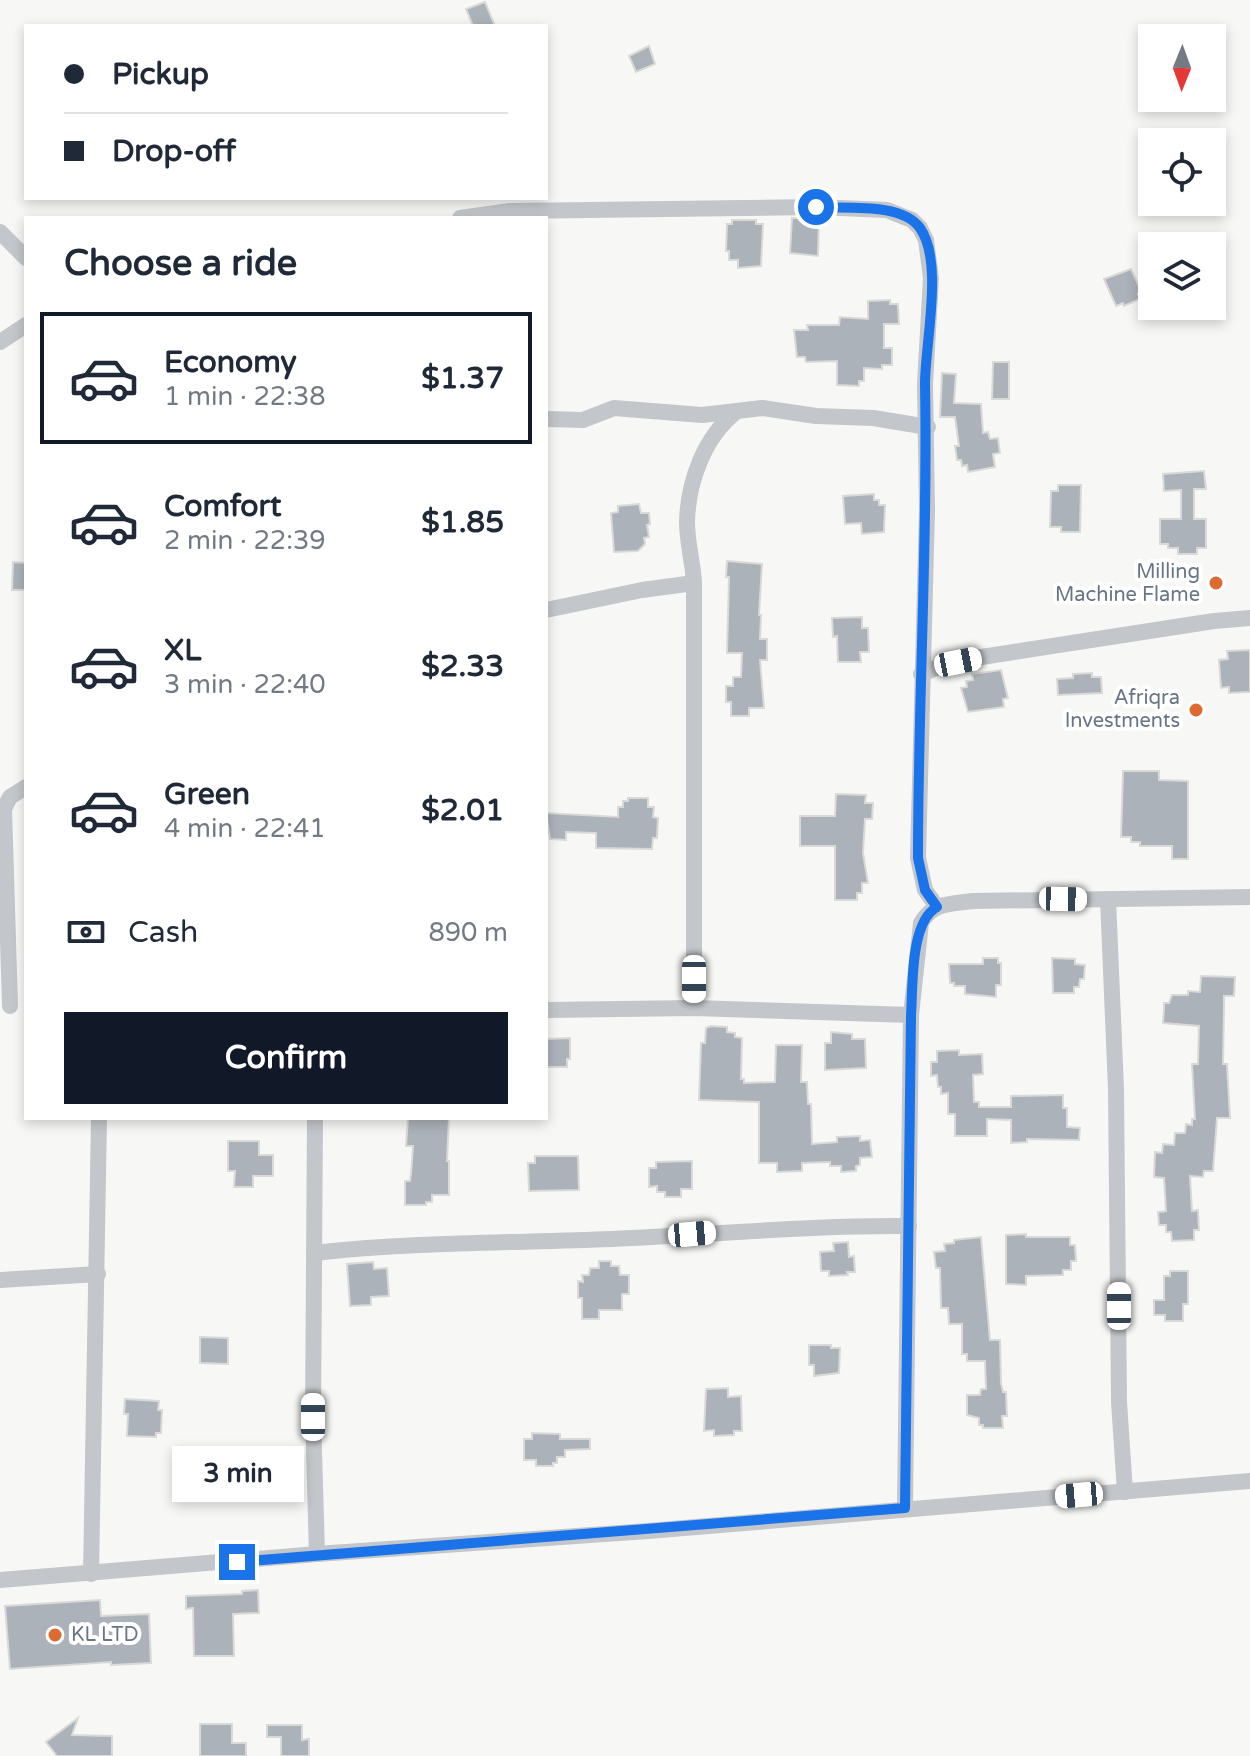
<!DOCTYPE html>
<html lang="en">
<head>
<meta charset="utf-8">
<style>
	body { margin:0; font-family:"Varela Round",sans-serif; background:#f2f2f3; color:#1f2937; height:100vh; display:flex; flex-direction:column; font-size:30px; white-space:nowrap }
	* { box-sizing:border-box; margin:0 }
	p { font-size:26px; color:#747a83 }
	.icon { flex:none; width:44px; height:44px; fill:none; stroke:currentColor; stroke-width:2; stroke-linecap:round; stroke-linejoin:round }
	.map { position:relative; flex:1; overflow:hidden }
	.sheet { position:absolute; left:24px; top:216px; width:524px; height:904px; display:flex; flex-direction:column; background:#fff; border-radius:0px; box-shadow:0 4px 12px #0003 }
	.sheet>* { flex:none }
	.hud { position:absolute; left:24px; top:24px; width:524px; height:176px; border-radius:0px; box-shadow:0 4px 12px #0003; display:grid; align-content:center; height:176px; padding:0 40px; background:#fff }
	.needle { width:52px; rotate:181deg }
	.fabs { position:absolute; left:1138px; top:24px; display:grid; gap:16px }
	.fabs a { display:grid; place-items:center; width:88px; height:88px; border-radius:0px; background:#fff; box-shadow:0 4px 12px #0003; font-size:40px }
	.end { position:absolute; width:36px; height:36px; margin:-18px; border:10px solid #1a73e8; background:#fff; box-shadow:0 0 0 4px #fff }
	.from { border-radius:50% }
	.bubble { position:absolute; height:56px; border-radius:0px; background:#fff; box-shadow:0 4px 12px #0003; font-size:26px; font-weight:700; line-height:56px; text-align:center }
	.car { position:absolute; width:24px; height:48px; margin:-24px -12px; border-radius:10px; box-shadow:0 0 6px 2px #0007; background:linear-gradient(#fff 24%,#345 0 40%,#fff 0 76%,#345 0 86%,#fff 0) }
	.hud b { display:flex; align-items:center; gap:28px; height:76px; font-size:30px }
	.hud b+b { border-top:2px solid #e0e1e3 }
	.hud i { width:20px; height:20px; background:#1f2937 }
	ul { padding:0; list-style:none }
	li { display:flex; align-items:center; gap:24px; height:132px; margin:0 16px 12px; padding:0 24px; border:4px solid transparent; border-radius:0px }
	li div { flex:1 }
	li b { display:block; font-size:30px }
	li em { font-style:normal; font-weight:700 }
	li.selected { border-color:#111827 }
	li>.icon { width:72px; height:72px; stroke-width:1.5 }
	h2 { padding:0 40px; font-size:36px; line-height:96px }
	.pay { display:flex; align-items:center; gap:20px; height:88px; padding:0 40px; font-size:30px }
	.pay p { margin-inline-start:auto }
	.button { display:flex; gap:16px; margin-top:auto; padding:16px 40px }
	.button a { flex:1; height:92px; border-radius:0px; background:#111827; color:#fff; font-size:32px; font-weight:700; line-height:92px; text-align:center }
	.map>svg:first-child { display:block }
</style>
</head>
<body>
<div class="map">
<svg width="1250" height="1756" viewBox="0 0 1250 1756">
	<rect width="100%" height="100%" fill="#f7f8f5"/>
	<g fill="#acb2b9" stroke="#d9d9d7" stroke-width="2">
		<path d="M485,2L495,26H473L466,9Z"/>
		<path d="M649,46L655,64L636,72L629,56Z"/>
		<path d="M792,218H819L818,256L790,253Z"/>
		<path d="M732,220H756V224H763L761,266L738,268V260H729V251H726L727,224H732Z"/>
		<path d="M1131,269L1142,293L1138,294L1140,299L1124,306L1123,303L1116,306L1104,279Z"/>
		<path d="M890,300V304H898L899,324H884V348H892V365H882V369L864,368V381H859V386L837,385V361L806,362L805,357H797L794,330H808L807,325H839L840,317L868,319V301Z"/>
		<path d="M993,362H1009V399H992Z"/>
		<path d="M942,373L956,374L954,403L981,404L983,433L988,432L990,439L998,438L1000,453L993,454L995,467L968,472L967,465L962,466L961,460H957L955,446H959L955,417H940Z"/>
		<path d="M1204,471L1206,489H1194V519H1206V548H1197V554H1178V548H1168V544H1160V519H1181V490L1164,491L1163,474Z"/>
		<path d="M1058,485H1081L1080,532H1061V527H1050L1051,491H1058Z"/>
		<path d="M874,494V500H879V505H885L884,532L862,534L861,523L845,524L843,496Z"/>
		<path d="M639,504L641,513H649L650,524L647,525L649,537L644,538L645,544L638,551L614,552L611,513L618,512V506Z"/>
		<path d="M727,561L762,564L759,615H761L760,639H767V660H760L764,708H749V716H731V702H726V686H733V677H741L742,653H727L729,577H726Z"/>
		<path d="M13,562L26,563V590H12Z"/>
		<path d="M862,617V628H868L869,652H860L861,662H838L837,636L833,637L832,618Z"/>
		<path d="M1250,650V692L1229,693V687L1221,688L1219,660L1228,659L1227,651Z"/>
		<path d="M1001,670L1008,698L1003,699L1004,707L968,712L961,688L967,687L966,681L973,680L972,674Z"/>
		<path d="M1092,673V677H1101L1102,693L1058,695L1057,679L1073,678V674Z"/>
		<path d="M1123,771H1159V780L1188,781V859H1172V846H1140V842H1131V837H1121Z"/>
		<path d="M836,794L866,795L865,803H873L872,819H865L863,853L868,883H862V893H857V900H835V846H800V816H835Z"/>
		<path d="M628,798H648V807H654L653,817L658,818L657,838H653L652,849L596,848V833L566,832V840L550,839L546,813L618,817V807H623V801H628Z"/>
		<path d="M983,958H998V963H1001V985H996V997L965,994V986H954V983H950L949,964H983Z"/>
		<path d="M1052,958L1075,959V964L1085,965L1084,979H1080L1079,987H1074V993H1053Z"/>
		<path d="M1201,976L1235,977L1234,996H1224V1007L1223,1064H1227L1230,1118H1217L1213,1171H1204L1203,1177L1190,1176L1192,1211L1198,1210L1199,1230H1194V1240L1172,1241L1171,1232H1166V1225H1159L1158,1212L1166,1211L1164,1178L1154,1177L1155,1152L1162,1153L1163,1144L1174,1145L1175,1133H1185L1186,1124L1192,1125V1119H1195L1192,1064H1198L1199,1026L1163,1023L1164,1008V1003H1169L1172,995H1188V991L1200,992Z"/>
		<path d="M711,1026L727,1027V1032L735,1033V1037L742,1038L741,1079H744V1083L775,1082L776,1045H802L801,1082H807L808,1104H811L812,1144L837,1142V1137L860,1136V1141L870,1140L872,1157L860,1158V1165L856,1166V1171L841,1172V1166H830V1162L802,1163V1171L777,1172V1163H759V1102L699,1100L701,1043H705L706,1028Z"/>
		<path d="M831,1032L852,1034V1039H865L866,1068L825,1070V1043H831Z"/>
		<path d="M570,1038V1059H567V1067H546V1039Z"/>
		<path d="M959,1050V1055L982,1054L983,1074L973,1075L974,1102H979V1107H1011V1096L1063,1095V1108H1067V1127L1080,1128L1079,1140L1027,1139V1142L1011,1143V1120L987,1119V1136H955V1114H948V1093L941,1094V1087H938L937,1075L931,1076V1062H937V1051Z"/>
		<path d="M408,1118H449L447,1161H449V1195H432V1202H426V1205H405V1181H410L411,1174L413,1146H406Z"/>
		<path d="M228,1141H259V1155H273V1176H253V1187H234L235,1171H228Z"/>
		<path d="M535,1156H578L579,1190L529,1191L528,1163H535Z"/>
		<path d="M692,1161V1189H681V1197H665V1192H657V1186L649,1187V1168H656V1162Z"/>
		<path d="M1026,1234V1237H1070V1245H1075L1076,1261H1071V1270H1063V1275L1026,1276V1285L1006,1284V1235Z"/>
		<path d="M981,1237L990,1340H1000L1001,1383L1003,1392H1006L1007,1416H1002L1003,1428H983V1425H979V1418L967,1415V1395H980L981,1389H986L985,1361H967V1354H962V1324H949L948,1308H941L940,1268H936L934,1252L945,1251L944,1244L954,1243V1240Z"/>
		<path d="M848,1242L849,1257L854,1256L855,1272H847L848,1275L829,1276V1271H821L820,1252L834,1251L833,1243Z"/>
		<path d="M599,1261H611V1266H619L620,1275H629V1294H622V1310H599V1319H582V1298H578V1281L583,1282L582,1275H589L590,1268H599Z"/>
		<path d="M373,1262L374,1269L387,1268L389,1296L371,1297V1305L350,1306L347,1264Z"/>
		<path d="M1170,1271H1188V1304H1183V1321H1165V1315H1154V1300H1164V1276H1170Z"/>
		<path d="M200,1337L228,1338V1364L200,1363Z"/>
		<path d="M809,1345H831V1348H840L839,1373L814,1376V1365H809Z"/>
		<path d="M728,1388V1397L741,1396L742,1431H734V1435L714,1436V1430L704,1431L706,1389Z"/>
		<path d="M125,1399L159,1401L158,1410H162L161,1433H156V1437L127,1436L128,1414H124Z"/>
		<path d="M532,1433L560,1434V1439H590V1449L565,1450V1457H557V1463H553V1466H536V1460H524V1439H532Z"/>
		<path d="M258,1590L259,1613L233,1614L234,1656H194L193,1608L186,1609V1596L242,1594V1591Z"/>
		<path d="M100,1600L101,1616L149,1614L151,1663L111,1665V1662L10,1669L5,1606Z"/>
		<path d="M78,1718L72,1735L112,1736V1756H57L46,1742Z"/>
		<path d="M200,1724H232V1743H246V1756H200Z"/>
		<path d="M267,1725H302V1740L309,1739V1756H281V1737H267Z"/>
	</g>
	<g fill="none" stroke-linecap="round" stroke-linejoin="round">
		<g stroke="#c3c6ca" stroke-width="16">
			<path d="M460,218L510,211L816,207L887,210L912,220L920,228L926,240L931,278L925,384L927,510L918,858L925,890L937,907"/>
			<path d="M0,232L26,258"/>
			<path d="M0,342L26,325"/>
			<path d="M546,419L583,420L614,408L702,415L762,408L816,416L873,418L928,427"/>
			<path d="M546,610L642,590L694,583"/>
			<path d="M921,674L943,665L975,658L1214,621L1250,618"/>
			<path d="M1108,899L1116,1089L1119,1402L1125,1492"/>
			<path d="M10,1006L4,809L10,797L26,787"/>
			<path d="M694,1008V583C693,563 687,542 687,522C688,482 704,437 736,412"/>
			<path d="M546,1010L694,1008L911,1015"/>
			<path d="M315,1118L313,1417L317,1554"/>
			<path d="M314,1253C413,1242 512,1243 612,1239C711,1235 810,1225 909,1226"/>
			<path d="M0,1280L98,1274"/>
			<path d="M905,1508L911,1015L921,923C933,902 951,904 973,901L1250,897"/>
			<path d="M91,1574L99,1118"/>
			<path d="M0,1580L317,1554L648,1531L1250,1481"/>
		</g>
	</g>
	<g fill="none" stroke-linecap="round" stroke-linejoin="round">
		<path stroke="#1a73e8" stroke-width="10" d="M237,1562L905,1508L911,1015C913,986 910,922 937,907L925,890L918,858C918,700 928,542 925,384C925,343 944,262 920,228C902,202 845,209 816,207"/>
	</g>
	<g fill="#dc6a31" stroke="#fff" stroke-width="3">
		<circle cx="1216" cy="583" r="8"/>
		<circle cx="1196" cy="710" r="8"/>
		<circle cx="55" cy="1635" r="8"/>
	</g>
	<g text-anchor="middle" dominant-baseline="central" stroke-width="8" stroke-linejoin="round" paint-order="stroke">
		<g font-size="20" fill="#687585" stroke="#fff" text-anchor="end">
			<text x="1200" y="572">Milling<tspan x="1200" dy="23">Machine Flame</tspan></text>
			<text x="1180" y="698">Afriqra<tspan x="1180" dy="23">Investments</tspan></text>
			<text x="71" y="1635" text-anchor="start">KL LTD</text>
		</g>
	</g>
</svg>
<div class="fabs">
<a><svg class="needle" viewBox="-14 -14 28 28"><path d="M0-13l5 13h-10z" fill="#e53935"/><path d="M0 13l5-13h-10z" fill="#747a83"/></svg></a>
<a><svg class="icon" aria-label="locate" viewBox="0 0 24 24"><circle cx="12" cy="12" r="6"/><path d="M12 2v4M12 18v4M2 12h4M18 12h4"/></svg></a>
<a><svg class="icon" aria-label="layers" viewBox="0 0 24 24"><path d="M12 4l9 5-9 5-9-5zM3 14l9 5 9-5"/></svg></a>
</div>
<i class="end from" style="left:816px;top:207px"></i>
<i class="end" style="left:237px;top:1562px"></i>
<div class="bubble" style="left:172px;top:1446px;width:132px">3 min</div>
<i class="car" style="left:958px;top:662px;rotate:79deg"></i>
<i class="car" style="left:1063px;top:899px;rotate:91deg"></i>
<i class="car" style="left:694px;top:979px;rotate:180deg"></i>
<i class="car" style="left:692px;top:1234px;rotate:85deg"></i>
<i class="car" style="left:1119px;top:1306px;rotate:0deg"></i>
<i class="car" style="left:313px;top:1417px;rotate:0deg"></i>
<i class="car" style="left:1079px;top:1495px;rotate:265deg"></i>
<div class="hud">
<b><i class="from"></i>Pickup</b>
<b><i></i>Drop-off</b>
</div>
<section class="sheet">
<h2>Choose a ride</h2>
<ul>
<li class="selected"><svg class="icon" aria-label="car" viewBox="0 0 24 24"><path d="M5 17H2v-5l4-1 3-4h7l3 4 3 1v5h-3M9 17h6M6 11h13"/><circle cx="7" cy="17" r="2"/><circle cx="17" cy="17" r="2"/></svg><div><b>Economy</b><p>1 min · 22:38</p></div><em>$1.37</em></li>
<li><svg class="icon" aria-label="car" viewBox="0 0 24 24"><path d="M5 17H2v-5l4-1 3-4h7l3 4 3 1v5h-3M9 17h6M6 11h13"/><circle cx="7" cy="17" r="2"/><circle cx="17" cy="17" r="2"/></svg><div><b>Comfort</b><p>2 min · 22:39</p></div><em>$1.85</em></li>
<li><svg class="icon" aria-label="car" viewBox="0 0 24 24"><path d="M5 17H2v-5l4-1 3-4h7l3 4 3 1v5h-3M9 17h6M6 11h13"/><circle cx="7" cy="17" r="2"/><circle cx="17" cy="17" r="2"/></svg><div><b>XL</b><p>3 min · 22:40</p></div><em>$2.33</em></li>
<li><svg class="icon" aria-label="car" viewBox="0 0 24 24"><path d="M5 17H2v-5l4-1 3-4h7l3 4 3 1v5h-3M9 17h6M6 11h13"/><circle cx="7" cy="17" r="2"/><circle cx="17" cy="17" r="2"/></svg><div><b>Green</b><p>4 min · 22:41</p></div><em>$2.01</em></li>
</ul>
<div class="pay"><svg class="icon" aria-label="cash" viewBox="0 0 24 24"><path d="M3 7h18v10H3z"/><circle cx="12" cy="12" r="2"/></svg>Cash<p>890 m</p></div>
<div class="button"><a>Confirm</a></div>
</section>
</div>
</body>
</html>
